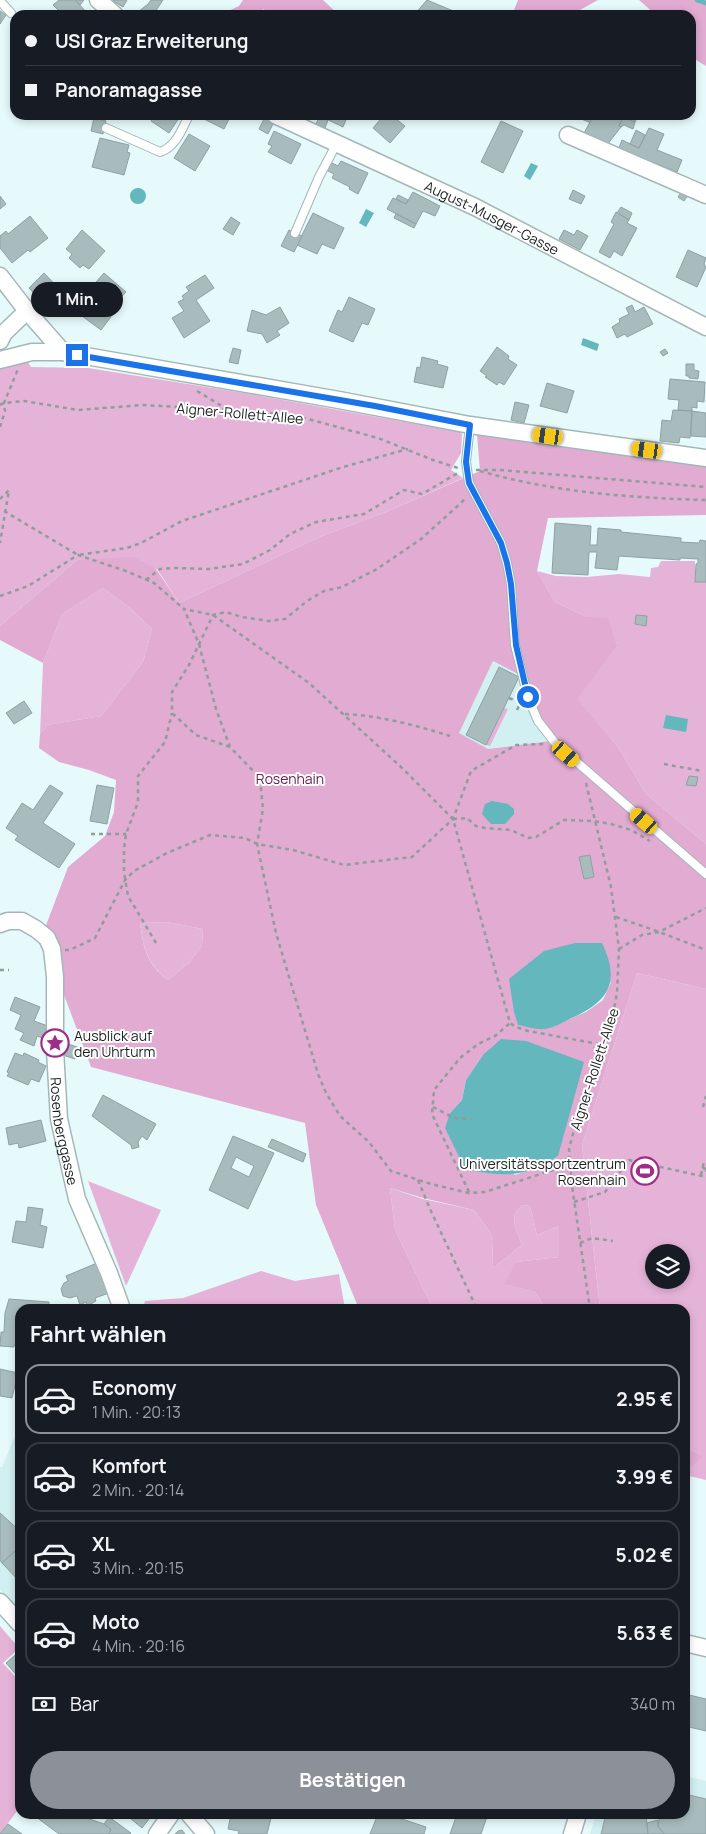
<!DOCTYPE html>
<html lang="de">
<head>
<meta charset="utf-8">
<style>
	body { margin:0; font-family:Manrope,sans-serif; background:#20242c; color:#f1f3f6; height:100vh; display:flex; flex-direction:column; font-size:19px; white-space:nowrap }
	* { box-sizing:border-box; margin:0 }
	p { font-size:16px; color:#9ea1a6 }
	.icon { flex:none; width:28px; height:28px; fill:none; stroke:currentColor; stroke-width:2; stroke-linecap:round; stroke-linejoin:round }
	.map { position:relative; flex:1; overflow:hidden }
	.drawer { position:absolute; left:15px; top:1304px; width:675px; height:515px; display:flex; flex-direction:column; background:#171b24; border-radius:15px; box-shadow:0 2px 8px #0003 }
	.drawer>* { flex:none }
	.top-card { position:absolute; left:10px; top:10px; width:686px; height:110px; border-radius:15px; box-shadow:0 2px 8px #0003; display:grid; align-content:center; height:110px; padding:0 15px; background:#171b24 }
	.tools { position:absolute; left:645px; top:1244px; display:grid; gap:10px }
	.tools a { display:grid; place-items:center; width:45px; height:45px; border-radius:50%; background:#171b24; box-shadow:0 2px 8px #0003; font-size:25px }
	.end { position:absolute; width:22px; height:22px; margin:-11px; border:6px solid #1a73e8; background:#fff; box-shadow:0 0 0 2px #fff }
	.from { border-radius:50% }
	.bubble { position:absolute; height:35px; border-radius:18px; background:#171b24; box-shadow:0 2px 8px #0003; font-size:16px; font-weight:700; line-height:35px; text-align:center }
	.car { position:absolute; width:15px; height:30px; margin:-15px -8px; border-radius:6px; box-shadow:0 0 4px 1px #0007; background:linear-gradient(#f5c518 24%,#345 0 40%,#f5c518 0 76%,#345 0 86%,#f5c518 0) }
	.top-card b { display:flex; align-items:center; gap:18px; height:48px; font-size:19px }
	.top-card b+b { border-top:1px solid #363941 }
	.top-card i { width:12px; height:12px; background:#f1f3f6 }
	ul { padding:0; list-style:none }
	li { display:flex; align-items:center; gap:15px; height:70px; margin:0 10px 8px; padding:0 5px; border:2px solid #363941; border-radius:15px }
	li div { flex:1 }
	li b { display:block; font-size:19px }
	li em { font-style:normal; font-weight:700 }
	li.active { border-color:#8c9099 }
	li>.icon { width:45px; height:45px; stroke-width:1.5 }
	h2 { padding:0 15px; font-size:22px; line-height:60px }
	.pay { display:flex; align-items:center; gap:12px; height:55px; padding:0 15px; font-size:19px }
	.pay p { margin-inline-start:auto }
	.button { display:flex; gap:10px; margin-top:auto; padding:10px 15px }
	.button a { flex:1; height:58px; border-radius:30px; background:#8c9099; color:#fff; font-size:20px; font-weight:700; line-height:58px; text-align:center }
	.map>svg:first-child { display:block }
</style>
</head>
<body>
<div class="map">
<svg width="706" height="1834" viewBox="0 0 706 1834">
	<rect width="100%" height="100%" fill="#e7fafb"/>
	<g fill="#d2eff1">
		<path d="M493,661L522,676L550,741L488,749L458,733Z"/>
		<path d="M20,1424V1612L0,1590V1467H2Z"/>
		<path d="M685,1776L706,1781V1834H590L596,1814H685Z"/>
	</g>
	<g fill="#e6b3d8" fill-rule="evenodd">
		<path d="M27,361L31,367L88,368L244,393L460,432L462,434L461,453L451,470L463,478L386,512L322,536L179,603L157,569L77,560L0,626V362Z"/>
		<path d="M661,561H695V582H706V844L646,794L618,747L576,699L617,647L587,617L555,602L537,571L556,576L587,577L619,574L650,577L651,568L658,567Z"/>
		<path d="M103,588L129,607L152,629L143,662L101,716L47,725L40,734L43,663L62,614Z"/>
		<path d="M504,708L508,709L490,746L486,745Z"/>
		<path d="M167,922L203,929L202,946L189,963L168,980C146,962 144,950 140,923Z"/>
		<path d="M637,973L706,989V1480L685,1475V1473L701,1457L685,1446V1309H600L582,1145ZM654,1252H681V1280H654Z"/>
		<path d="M88,1181L161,1210L126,1286Z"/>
		<path d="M390,1188L423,1199L474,1210L492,1235L493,1268L522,1245L515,1227L514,1215L522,1205L530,1206L537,1235L559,1226V1257L516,1262L505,1284L535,1292L546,1309H433L395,1230Z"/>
		<path d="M261,1271L295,1281L339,1274L345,1309H143L145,1301L183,1298Z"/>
		<path d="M0,1626L19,1648L3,1663L20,1682V1807L0,1834Z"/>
	</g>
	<g fill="#e1abd2" fill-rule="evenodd">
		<path d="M243,0H323L339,15H271L263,9L261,15H220L239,6Z"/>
		<path d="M518,0H598L571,15H512Z"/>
		<path d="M639,0H706V66L691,57V15H656Z"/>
		<path d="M477,435L706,467V515L548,518L537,571L555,602L587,617L608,618L617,647L577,699L618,747L646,794L706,844V989L637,973L582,1145L600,1309H546L535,1292L504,1284L516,1262L559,1257V1226L537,1235L530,1206L522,1205L514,1215L515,1227L522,1245L493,1268L492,1235L474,1210L423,1198L390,1188L395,1230L433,1309H359L316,1205L305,1123L91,1067L42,936L68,867L105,836L114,812L116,780L89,770L59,762L39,748L40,734L47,725L101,716L143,662L152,629L129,607L103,588L62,614L43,663L0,640V626L77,560L134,557L156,569L179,603L322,536L386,512L480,471ZM493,661L522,676L550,741L488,749L459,733ZM167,922L203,929L202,946L189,963L168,980C146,962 144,951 140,923ZM611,982L603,1000L586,1012L556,1025L530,1026L518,1025ZM483,1055L558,1156L548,1163L515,1175L450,1113L462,1100L466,1080Z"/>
		<path d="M685,1446L702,1457L685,1473Z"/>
	</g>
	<g fill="#63b7bd">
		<path d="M531,163L538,166L530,180L524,176Z"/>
		<circle cx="138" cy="196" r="8"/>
		<path d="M366,209L374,213L366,227L359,223Z"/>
		<path d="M583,338L599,344L597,351L581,345Z"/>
		<path d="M666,715L688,719L686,732L663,728Z"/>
		<path d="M492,801L508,804L514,809V814L505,824H491L482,814L485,804Z"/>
		<path d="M575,943H602C620,981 610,1000 574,1017C565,1021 554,1028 545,1029C536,1030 526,1026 518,1025L514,1012L509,979L544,951Z"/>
		<path d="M501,1039L526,1041L584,1062L558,1156C527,1178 501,1177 465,1169L445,1128L450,1113L462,1100L466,1080L483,1055Z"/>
	</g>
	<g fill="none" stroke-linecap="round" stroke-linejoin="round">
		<path stroke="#63b7bd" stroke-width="4.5" d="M697,0L706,3"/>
	</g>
	<g fill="#a9bcbd" stroke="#8fa1a2" fill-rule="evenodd">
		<path d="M59,0H75L89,15H71L67,10L62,14L53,5Z"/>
		<path d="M75,0H84L80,5Z"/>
		<path d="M114,0H127L123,7L113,1Z"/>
		<path d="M151,0H163L155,12L158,15H140L138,12L148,4Z"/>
		<path d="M427,0L458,13L456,15H414Z"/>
		<path d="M0,11L6,15L0,24Z"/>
		<path d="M155,115H181L169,133L151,121Z"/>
		<path d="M201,115H231L224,129L200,117Z"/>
		<path d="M320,115H325L324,118L328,120L325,128L316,124Z"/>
		<path d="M325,115H348L343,127L324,118Z"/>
		<path d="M384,115L389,118L391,115L405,126L390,143L373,128Z"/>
		<path d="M574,115H594L591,123L574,116Z"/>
		<path d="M594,115H628L637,118L635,122L623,117L619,126L621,127L607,145L584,133Z"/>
		<path d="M265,117L274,122L268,134L259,129Z"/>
		<path d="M623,117L635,122L633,129L624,125L621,127L619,126Z"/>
		<path d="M94,118L106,121L103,134L91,131Z"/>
		<path d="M501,121L523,131L503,173L481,162Z"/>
		<path d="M649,128L664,134L657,150L682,160L677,172L653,162L652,167L617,153L622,140L639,148Z"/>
		<path d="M636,130L645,135L639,148L630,144Z"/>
		<path d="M274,131L301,144L291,164L268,152L272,146L268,144Z"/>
		<path d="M189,134L210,146L195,171L174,158Z"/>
		<path d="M100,138L129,145L127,152L130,153L124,175L92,167Z"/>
		<path d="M341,161L368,173L358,194L349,189L350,187L332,178L334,174L326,170L330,162L338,166Z"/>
		<path d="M573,190L585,196L581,204L569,199Z"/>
		<path d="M682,191L688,195L684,201L678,197Z"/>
		<path d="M413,192L440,206L435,216L423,211L416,224L387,209L393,198L406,204Z"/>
		<path d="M398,195L408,200L406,204L396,199Z"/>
		<path d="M0,196L6,204L0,209Z"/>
		<path d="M621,207L632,213L629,220L617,213Z"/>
		<path d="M616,212L629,220L627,223L637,228L622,256L614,251L610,258L599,252L614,224L611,222Z"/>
		<path d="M313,213L344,228L334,249L322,244L317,254L297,245Z"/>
		<path d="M396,214L416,224L414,228L394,218Z"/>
		<path d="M30,216L48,238L30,252L28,250L12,263L0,248V236L6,231L8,234Z"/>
		<path d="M231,217L240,223L233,235L223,229Z"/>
		<path d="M82,230L105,251L89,269L83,265L80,268L69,258L72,254L66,249Z"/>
		<path d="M289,230L302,236L294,252L281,246Z"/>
		<path d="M564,230L574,235L577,230L588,236L580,250L559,239Z"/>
		<path d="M688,250L706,258L704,264L706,267L697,287L676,277Z"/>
		<path d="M44,273L62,292L46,306L29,288Z"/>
		<path d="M104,273L126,292L111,307L97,296L90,306L82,298Z"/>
		<path d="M205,275L214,288L196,300L210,321L184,338L172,318L184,311L178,302L184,299L182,296L189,291L186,287Z"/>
		<path d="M97,296L116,310L101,330L82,316Z"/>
		<path d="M349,297L375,309L368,325L362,323L353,342L329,331L338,310L342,312Z"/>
		<path d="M632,305L635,312L644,307L653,324L627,337L625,334L617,338L612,327L620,322L619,319L629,314L626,308Z"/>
		<path d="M280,307L289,323L277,331L280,335L267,343L262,334L247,331L252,310L266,315Z"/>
		<path d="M497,347L509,356L508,359L517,365L504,385L499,382L497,385L485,377L487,376L480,371Z"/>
		<path d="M233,348L241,350L238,364L229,362Z"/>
		<path d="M665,349L668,353L663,356L660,352Z"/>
		<path d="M422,357L438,361L437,364L448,367L443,388L414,382L417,367L420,368Z"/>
		<path d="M686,364H694V370L699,371L698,379L689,378V376H686Z"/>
		<path d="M670,379L705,382L704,402L697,401V408L692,407V411L678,410L679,400L668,399Z"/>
		<path d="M547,383L574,391L567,413L540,406Z"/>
		<path d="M515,402L529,405L524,423L511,420Z"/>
		<path d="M673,410L692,411L690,438L680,437L679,443L660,441L662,420L671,421Z"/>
		<path d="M692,411L706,413V437L691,436Z"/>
		<path d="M555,523L591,526L590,545H597L598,528L621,530V532L681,538V542L699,543L700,540L706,541V582H695L696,564L698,563V559L680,558V560L619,556L617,570L595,568L597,552H589L588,575L552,573Z"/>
		<path d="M636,615L647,616L646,626L635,624Z"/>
		<path d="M499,667L519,677L486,745L466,735Z"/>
		<path d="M24,701L32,713L14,724L6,713Z"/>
		<path d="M689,776L698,777L696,786L686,785Z"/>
		<path d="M50,785L63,793L43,823L75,844L59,868L15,840L18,836L6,828L22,803L33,810Z"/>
		<path d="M97,785L114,788L107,824L90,821Z"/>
		<path d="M590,855L594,877L584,879L579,857Z"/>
		<path d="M15,997L40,1007L34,1021L48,1026L45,1039L37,1036L34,1046L20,1040L24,1033L15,1029L21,1015L10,1010Z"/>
		<path d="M68,1044L80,1048L75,1059L63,1055Z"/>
		<path d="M15,1053L23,1056L24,1053L39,1060L38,1062L46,1066L39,1082L31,1079L28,1085L7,1076L9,1073L7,1072Z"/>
		<path d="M103,1095L156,1124L147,1140L142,1136L138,1142L139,1147L132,1149L131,1145L92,1116Z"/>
		<path d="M41,1120L46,1141L19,1148L18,1143L9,1145L6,1128Z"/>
		<path d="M233,1136L274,1153L248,1209L209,1190ZM236,1157L254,1166L249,1177L231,1168Z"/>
		<path d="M272,1139L306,1154L303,1162L268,1147Z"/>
		<path d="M28,1207L43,1209L40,1225L47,1227L43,1248L12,1242L16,1221L26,1222Z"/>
		<path d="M97,1263L109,1293L95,1298L96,1301L87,1306L86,1302L80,1305L77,1296L70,1298L63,1296L61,1289L64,1283L68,1281L66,1276Z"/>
		<path d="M9,1299L49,1302V1309H20V1345H14V1347L0,1346L1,1332H4L5,1313Z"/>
		<path d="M0,1369L18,1373L12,1398L0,1396Z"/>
		<path d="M0,1513L20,1531V1547L2,1563L0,1560Z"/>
		<path d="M20,1547V1582L2,1563Z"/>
		<path d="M20,1651V1679L6,1663Z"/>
		<path d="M685,1694L706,1699V1731L685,1726Z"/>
		<path d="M685,1794L706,1799V1834H664L658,1826L660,1814H685Z"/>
		<path d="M32,1814H75L104,1824L111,1829L109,1834H59Z"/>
		<path d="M125,1814H153L142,1828Z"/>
		<path d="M231,1814H272L267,1834H238L239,1831L228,1829Z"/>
		<path d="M378,1814H387L426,1827L424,1834H370Z"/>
		<path d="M457,1814H488L481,1834H450Z"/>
		<path d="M606,1814H646L648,1834H601Z"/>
		<path d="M109,1817L131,1833L130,1834H109L111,1829L104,1824Z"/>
		<path d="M658,1820V1826L664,1834H648L647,1823Z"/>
		<path d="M8,1824L22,1834H0Z"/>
		<path d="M182,1830L185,1834H175L178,1831Z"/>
	</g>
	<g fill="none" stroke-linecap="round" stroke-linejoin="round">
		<g stroke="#a4b7b8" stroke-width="10">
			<g id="lane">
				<path d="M0,1L11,13"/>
				<path d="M106,128L160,152C176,147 182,129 189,115"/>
				<path d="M295,233L319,177L337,143"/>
				<path d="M470,425L466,462L469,483L501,543L507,563L511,584L515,645L528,697L538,721L556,744L706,874"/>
			</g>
		</g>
		<g stroke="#a4b7b8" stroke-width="19">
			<g id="street">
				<path d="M98,0L115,15"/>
				<path id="s1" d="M275,115L475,207L706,327"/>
				<path d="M568,135L706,195"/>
				<path d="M0,276L27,311L63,352"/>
				<path d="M0,341L4,333L27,311"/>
				<path d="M0,360L32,352H63L339,400L470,425L706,458"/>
				<path id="s2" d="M0,924L8,921H22L36,929L47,938L52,949L55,977V1050L59,1119L77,1199L109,1273L122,1309"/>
				<path d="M0,1602L20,1624"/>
				<path d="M685,1643L706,1648"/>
				<path d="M189,1814L206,1834"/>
				<path d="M157,1834L171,1814"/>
				<path d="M572,1834L578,1814"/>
			</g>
		</g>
		<g stroke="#8f9d9d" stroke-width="2.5" stroke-dasharray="4 4" stroke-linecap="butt">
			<path d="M197,391L225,408"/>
			<path d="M0,405L4,403L24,401L78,410L143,405L161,406L225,409L288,415L308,419L378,438L433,460L458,468"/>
			<path d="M0,427L5,411L4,403L18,369"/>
			<path d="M476,470H500L706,487"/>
			<path d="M480,471C553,492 630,498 706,500"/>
			<path d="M0,499L9,490L0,543"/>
			<path d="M4,511L78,555L127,548L141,543L182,521L343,467L408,449"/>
			<path d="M146,580L160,569L176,568L209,569L243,564L270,550L290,534L316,522L364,514L404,490L422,494L458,473"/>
			<path d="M0,596L28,586L78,555L126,571L154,583L184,609"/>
			<path d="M509,698L519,702"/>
			<path d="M517,710L520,704"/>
			<path d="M345,714C381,716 415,725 450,736"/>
			<path d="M230,747L196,735L172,713V692L189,665L213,615L226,612L242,617L269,621L285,619L307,601L324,591L342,587L377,569L421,539L461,503L466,497"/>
			<path d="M664,764L702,771"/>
			<path d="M586,783L611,887L619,949L617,993L612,1020L592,1083L574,1130L569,1149L572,1186L590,1309"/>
			<path d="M453,819L467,818L476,826L485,828L511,830L528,838L536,837L564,820L594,821L611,824L631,830L650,841"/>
			<path d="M91,834H126"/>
			<path d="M616,917L654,930L706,950"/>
			<path d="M156,943L128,896L124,872V849L126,834L138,802V776L165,742L172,713"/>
			<path d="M619,949L642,935L659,932L706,908"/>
			<path d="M65,950H70L95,938L125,880L134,871L167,853L210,835L245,838L257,844L293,850L344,865L412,857L453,819L471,771L516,745L544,744"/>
			<path d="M0,970H9"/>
			<path d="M433,1107L454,1118L472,1119"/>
			<path d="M703,1107L706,1096"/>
			<path d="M706,1169L703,1168L702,1169L706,1171"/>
			<path d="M553,1170L569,1157"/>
			<path d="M701,1175L704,1162H706"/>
			<path d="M418,1180L430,1209L477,1309"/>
			<path d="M572,1186L553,1170L485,1192L469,1193L431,1184L391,1171L369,1142L340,1116L326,1093L318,1074L276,933L257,844L263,809L260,778L230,747L216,709L199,644L184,609L213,615L309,683L400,766L453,819L510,1023L516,1027L528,1031L604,1045"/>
			<path d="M469,1192L432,1114L434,1090L460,1058L478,1044L495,1036L510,1023"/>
			<path d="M574,1202L605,1192L629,1160L706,1177"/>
			<path d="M580,1243L592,1238L613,1241"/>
		</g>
		<use href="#lane" stroke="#fff" stroke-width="8"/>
		<use href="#street" stroke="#fff" stroke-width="16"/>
	</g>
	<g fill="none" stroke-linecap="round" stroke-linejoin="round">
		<path stroke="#1a73e8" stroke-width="6" d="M77,355L375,406L470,425L466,462L469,483L501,543L507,563L511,584L516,645L528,697"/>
	</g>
	<defs>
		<g id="sight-ring" transform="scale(1.4375)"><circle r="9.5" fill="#fff" stroke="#9e2c88" stroke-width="1.5"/><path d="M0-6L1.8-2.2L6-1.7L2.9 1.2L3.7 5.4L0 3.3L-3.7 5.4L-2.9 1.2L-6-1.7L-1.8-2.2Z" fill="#9e2c88"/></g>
		<g id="stadium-ring" transform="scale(1.4375)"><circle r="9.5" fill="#fff" stroke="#9e2c88" stroke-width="1.5"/><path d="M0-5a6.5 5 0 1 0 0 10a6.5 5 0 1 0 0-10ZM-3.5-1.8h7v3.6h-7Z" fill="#9e2c88"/></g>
	</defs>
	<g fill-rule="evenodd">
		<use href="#sight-ring" x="55" y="1043"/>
		<use href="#stadium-ring" x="645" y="1171"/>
	</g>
	<g text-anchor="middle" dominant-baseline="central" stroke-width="4" stroke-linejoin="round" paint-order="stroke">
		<g font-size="14" fill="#192020" stroke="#fff">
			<text stroke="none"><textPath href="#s1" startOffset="240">August-Musger-Gasse</textPath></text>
			<text transform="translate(240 413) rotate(5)">Aigner-Rollett-Allee</text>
			<text transform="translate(594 1069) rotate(-72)">Aigner-Rollett-Allee</text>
			<text stroke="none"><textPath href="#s2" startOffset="248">Rosenberggasse</textPath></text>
		</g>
		<g font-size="14" fill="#612254" stroke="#fff">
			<text x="290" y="778">Rosenhain</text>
		</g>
		<g font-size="14" fill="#192020" stroke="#fff" text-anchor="start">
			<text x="74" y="1035">Ausblick auf<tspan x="74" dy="16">den Uhrturm</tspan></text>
			<text x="626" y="1163" text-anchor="end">Universitätssportzentrum<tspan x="626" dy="16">Rosenhain</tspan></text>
		</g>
	</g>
</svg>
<div class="tools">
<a><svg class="icon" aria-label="layers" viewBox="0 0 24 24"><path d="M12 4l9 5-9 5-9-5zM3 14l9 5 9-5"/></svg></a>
</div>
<i class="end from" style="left:528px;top:697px"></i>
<i class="end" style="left:77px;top:355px"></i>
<div class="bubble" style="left:31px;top:282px;width:92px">1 Min.</div>
<i class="car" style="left:548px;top:436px;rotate:278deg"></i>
<i class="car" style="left:647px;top:450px;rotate:278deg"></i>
<i class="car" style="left:566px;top:754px;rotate:131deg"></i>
<i class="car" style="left:644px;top:821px;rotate:311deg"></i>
<div class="top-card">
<b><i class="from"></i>USI Graz Erweiterung</b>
<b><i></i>Panoramagasse</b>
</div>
<section class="drawer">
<h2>Fahrt wählen</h2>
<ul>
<li class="active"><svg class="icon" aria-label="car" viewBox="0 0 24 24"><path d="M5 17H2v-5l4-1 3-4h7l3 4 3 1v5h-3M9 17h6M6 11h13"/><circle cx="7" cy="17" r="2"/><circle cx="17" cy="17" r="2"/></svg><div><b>Economy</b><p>1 Min. · 20:13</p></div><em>2.95 €</em></li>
<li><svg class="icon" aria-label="car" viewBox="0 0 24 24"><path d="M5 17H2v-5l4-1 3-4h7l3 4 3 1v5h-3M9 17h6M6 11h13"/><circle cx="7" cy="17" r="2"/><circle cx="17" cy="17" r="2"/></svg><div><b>Komfort</b><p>2 Min. · 20:14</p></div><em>3.99 €</em></li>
<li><svg class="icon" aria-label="car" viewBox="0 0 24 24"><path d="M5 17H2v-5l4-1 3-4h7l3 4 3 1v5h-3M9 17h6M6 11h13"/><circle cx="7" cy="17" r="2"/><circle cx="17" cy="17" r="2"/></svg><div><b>XL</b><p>3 Min. · 20:15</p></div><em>5.02 €</em></li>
<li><svg class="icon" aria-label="car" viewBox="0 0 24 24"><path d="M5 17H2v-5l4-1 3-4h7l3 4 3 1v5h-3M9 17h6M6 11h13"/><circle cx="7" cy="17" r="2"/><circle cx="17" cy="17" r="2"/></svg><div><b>Moto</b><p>4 Min. · 20:16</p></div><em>5.63 €</em></li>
</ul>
<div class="pay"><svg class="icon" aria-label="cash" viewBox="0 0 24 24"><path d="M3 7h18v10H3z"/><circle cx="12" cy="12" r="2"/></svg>Bar<p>340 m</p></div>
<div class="button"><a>Bestätigen</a></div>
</section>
</div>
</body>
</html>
